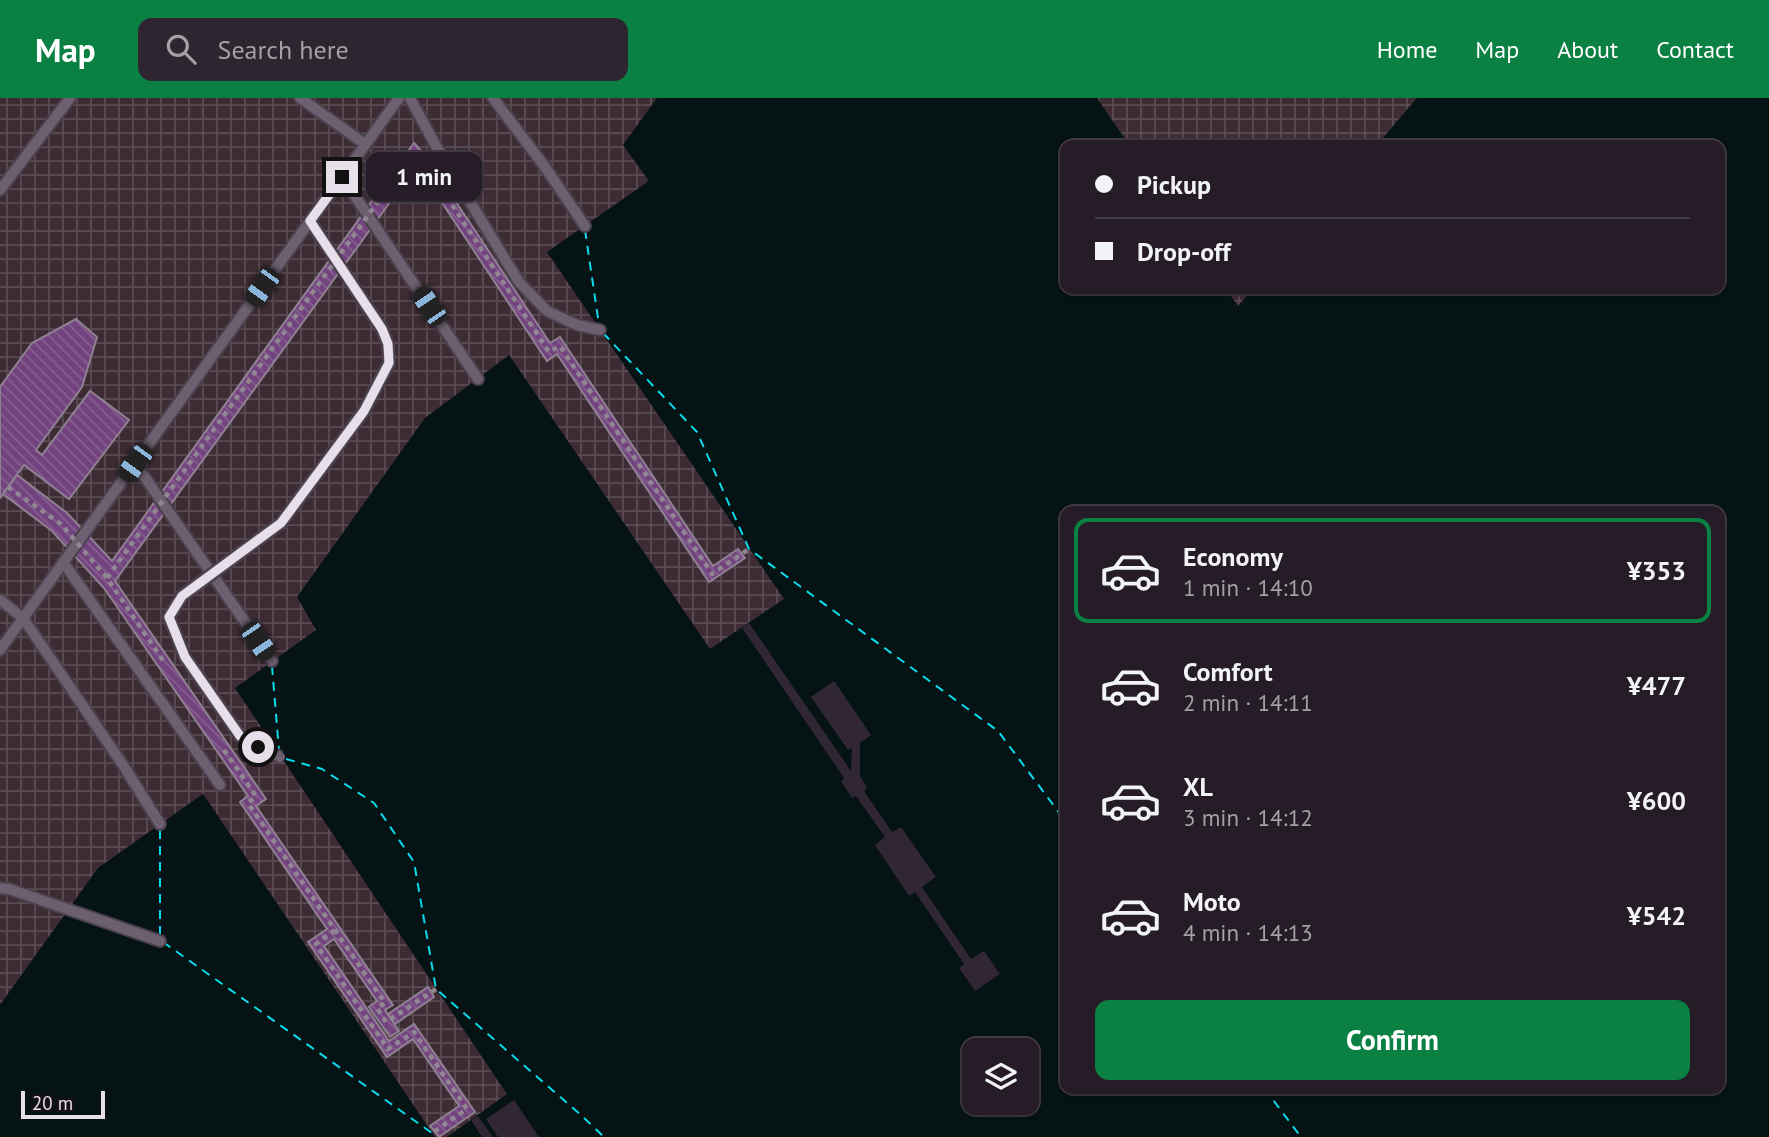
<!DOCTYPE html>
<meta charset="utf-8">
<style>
body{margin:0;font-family:"PT Sans",sans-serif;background:#2d252f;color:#f1f3f6;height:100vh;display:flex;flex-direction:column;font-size:26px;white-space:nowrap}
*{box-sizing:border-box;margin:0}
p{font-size:23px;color:#a3a1a7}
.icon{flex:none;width:38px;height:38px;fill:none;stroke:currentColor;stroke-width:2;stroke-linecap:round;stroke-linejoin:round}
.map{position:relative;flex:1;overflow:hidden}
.panel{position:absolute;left:1060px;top:408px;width:665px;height:588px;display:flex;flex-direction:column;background:#251c27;border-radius:14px;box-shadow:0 2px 5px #0004,0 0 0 2px #423a44}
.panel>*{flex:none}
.hud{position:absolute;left:1060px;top:42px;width:665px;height:154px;border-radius:14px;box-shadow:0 2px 5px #0004,0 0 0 2px #423a44;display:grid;align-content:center;height:154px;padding:0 35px;background:#251c27}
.fabs{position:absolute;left:962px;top:940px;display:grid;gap:14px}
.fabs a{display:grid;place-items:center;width:77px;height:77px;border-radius:14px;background:#251c27;box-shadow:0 2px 5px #0004,0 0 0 2px #423a44;font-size:35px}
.scale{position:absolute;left:21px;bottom:18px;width:84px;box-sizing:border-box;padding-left:7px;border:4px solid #e7dfe9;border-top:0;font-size:19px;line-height:24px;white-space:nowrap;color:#e7dfe9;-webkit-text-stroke:5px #161118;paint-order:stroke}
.end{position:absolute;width:32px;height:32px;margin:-16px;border:9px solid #e7dfe9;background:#111;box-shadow:0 0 0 4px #111}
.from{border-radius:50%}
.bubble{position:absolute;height:49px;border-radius:14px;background:#251c27;box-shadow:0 2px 5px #0004,0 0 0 2px #423a44;font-size:23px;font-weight:700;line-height:49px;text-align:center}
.car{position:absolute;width:21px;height:42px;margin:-21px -10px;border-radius:9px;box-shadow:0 0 5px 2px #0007;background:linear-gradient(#222 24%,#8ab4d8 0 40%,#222 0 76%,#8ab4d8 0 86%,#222 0)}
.hud b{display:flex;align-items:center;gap:24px;height:66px;font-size:26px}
.hud b+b{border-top:2px solid #423a44}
.hud i{width:18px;height:18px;background:#f1f3f6}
ul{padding:12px 0 0;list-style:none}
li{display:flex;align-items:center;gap:21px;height:105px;margin:0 14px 10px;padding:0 21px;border:4px solid transparent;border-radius:14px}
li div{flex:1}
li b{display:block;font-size:26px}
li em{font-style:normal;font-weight:700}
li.selected{border-color:#0b8043}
li>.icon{width:63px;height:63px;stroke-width:1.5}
.action{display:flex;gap:14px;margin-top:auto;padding:14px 35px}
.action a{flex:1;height:80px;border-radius:14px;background:#0b8043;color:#fff;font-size:28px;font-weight:700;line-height:80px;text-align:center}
header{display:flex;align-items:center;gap:42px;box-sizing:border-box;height:98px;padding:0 35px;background:#0b8043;color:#fff}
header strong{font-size:33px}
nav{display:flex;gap:38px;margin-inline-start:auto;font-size:24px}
.search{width:490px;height:63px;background:#2d252f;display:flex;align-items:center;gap:18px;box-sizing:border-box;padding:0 24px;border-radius:14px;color:#a3a1a7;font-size:26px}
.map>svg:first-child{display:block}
</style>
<header>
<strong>Map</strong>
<div class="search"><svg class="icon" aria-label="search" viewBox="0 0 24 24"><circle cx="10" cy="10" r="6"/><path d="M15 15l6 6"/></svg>Search here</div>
<nav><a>Home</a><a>Map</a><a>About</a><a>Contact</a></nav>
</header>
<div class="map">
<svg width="1769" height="1039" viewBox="0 0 1769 1039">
<defs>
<pattern id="industrial-grid" width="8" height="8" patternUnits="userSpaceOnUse" patternTransform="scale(1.75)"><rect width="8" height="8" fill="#3e2c35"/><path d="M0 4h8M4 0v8" fill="none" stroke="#5a4a52"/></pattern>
<pattern id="building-back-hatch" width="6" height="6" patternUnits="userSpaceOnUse" patternTransform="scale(1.75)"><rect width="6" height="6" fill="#72437e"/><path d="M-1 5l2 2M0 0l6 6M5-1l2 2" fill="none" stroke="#865e90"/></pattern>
</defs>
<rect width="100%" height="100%" fill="#312634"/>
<g fill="url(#industrial-grid)">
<polygon points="0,0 657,0 623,47 649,83 547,154 784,501 710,551 509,257 316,532 235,590 507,997 447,1039 435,1039 203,696 98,770 0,907"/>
<polygon points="1097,0 1417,0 1377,47 1129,47"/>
<polygon points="1226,191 1253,191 1238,208"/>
</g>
<g fill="#051315" fill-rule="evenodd">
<path d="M657,0H1097L1129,47H1066V191H1226L1238,208L1253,191H1720V47H1377L1417,0H1769V1039H447L507,996L235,590L316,532L297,499L425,320L509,257L710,551L784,501L547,154L649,83L623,47ZM1066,413H1720V990H1066ZM975,952H1027V1004H975Z"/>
<polygon points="203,696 435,1039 0,1039 0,907 98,770"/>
</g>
<g fill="#312634">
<polygon points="749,525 851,673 852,650 848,652 811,599 834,583 871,637 860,645 860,678 867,690 864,693 892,734 901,729 936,779 922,789 971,861 984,853 1000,876 975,893 959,870 964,866 915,794 909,798 875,747 885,739 856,698 852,700 841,683 844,680 742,530"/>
<polygon points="514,1002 539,1039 498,1039 486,1021"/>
<polygon points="478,1018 493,1039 482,1039 471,1022"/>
</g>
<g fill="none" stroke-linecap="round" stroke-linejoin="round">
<g stroke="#0cd9e9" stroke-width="2" stroke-dasharray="9 7" stroke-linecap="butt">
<polyline points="585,132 599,227"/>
<polyline points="603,235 697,334 749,451 998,633 1066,724"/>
<polyline points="272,568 279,653"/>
<polyline points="286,661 322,671 374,705 414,764 436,891 581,1017 604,1039"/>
<polyline points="160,837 160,730"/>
<polyline points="163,844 432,1035 432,1039"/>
<polyline points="1264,990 1301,1039"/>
</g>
</g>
<g fill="url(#building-back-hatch)" stroke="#8f8192" stroke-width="2">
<polygon points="414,45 424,56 550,245 560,239 713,468 738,451 745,460 709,484 557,256 547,263 417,67 115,483 266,701 256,708 393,907 385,912 399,933 390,939 369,909 377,903 334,841 324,848 389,943 414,926 475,1014 439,1039 430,1028 459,1008 413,941 387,959 308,844 327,831 240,704 248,698 104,490 52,433 3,396 17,377 67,415 112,463"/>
<polygon points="76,221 97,239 82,289 36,352 42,357 90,293 129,322 69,401 24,367 0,400 0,289 32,245"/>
<polygon points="428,889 434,899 395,926 388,916"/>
</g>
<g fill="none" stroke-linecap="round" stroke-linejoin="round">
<g stroke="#4a414d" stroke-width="14">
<g id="service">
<polyline points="300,0 365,46"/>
<polyline points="410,0 436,48 519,184 547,213 577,227 600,232"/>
<polyline points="493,0 545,69 585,128"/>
<polyline points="342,79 478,281"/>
<polyline points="0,92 70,0"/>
<polyline points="310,123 382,231 388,246 389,265 364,313"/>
<polyline points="135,365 272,563"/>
<polyline points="63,464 220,687"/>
<polyline points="0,502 23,520 123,667 160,726"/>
<polyline points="0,552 399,0"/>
<polyline points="0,790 9,791 160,843"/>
</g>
</g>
<polyline stroke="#918793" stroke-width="4.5" stroke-dasharray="5 5" stroke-linecap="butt" points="335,832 316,846 388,951 414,934 467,1011 432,1035"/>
<use href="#service" stroke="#6c5f6f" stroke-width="10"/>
<g stroke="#4a414d" stroke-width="14" stroke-linecap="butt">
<polyline id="service-bridge" points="280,659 240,638 185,559 169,519 182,498 281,425 364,313"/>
</g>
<g stroke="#918793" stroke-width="4.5" stroke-dasharray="5 5" stroke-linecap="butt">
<polyline points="8,389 61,426 107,480 164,564"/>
<polyline points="107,480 413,55 420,58 549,254 560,248 712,476 749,451"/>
<polyline points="224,652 256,698 248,705 385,905 377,910 386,924 436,891"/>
</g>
<use href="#service-bridge" stroke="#6c5f6f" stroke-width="10"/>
</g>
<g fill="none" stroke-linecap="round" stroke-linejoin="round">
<polyline stroke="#e7dfe9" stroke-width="9" points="258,649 240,638 185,559 169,519 182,498 281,425 364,313 389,265 388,246 382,231 310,123 342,79"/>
</g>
</svg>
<div class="fabs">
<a><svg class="icon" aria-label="layers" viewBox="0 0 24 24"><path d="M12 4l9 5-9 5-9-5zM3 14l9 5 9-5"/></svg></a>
</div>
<div class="scale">20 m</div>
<i class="end from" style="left:258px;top:649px"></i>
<i class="end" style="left:342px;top:79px"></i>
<div class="bubble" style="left:366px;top:54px;width:116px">1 min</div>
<i class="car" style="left:262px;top:189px;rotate:216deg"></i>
<i class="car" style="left:429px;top:208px;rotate:326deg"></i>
<i class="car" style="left:135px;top:365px;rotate:216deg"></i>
<i class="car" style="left:258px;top:543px;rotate:146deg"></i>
<div class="hud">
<b><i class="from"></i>Pickup</b>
<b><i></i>Drop-off</b>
</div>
<section class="panel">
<ul>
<li class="selected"><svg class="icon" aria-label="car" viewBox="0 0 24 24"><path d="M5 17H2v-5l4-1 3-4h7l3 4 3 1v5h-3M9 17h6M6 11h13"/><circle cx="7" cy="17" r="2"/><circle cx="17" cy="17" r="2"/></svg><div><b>Economy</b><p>1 min · 14:10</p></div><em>¥353</em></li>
<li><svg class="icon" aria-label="car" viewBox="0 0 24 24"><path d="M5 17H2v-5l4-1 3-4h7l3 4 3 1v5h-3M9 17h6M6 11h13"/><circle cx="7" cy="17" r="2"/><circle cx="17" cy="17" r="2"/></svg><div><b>Comfort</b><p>2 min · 14:11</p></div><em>¥477</em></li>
<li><svg class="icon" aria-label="car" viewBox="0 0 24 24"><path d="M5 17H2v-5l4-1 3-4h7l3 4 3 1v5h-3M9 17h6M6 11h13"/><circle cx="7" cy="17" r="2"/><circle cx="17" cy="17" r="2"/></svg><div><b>XL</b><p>3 min · 14:12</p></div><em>¥600</em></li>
<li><svg class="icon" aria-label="car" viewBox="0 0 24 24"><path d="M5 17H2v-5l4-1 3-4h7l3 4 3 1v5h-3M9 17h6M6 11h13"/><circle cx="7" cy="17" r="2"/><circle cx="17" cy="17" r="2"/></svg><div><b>Moto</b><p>4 min · 14:13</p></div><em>¥542</em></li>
</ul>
<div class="action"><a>Confirm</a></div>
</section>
</div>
